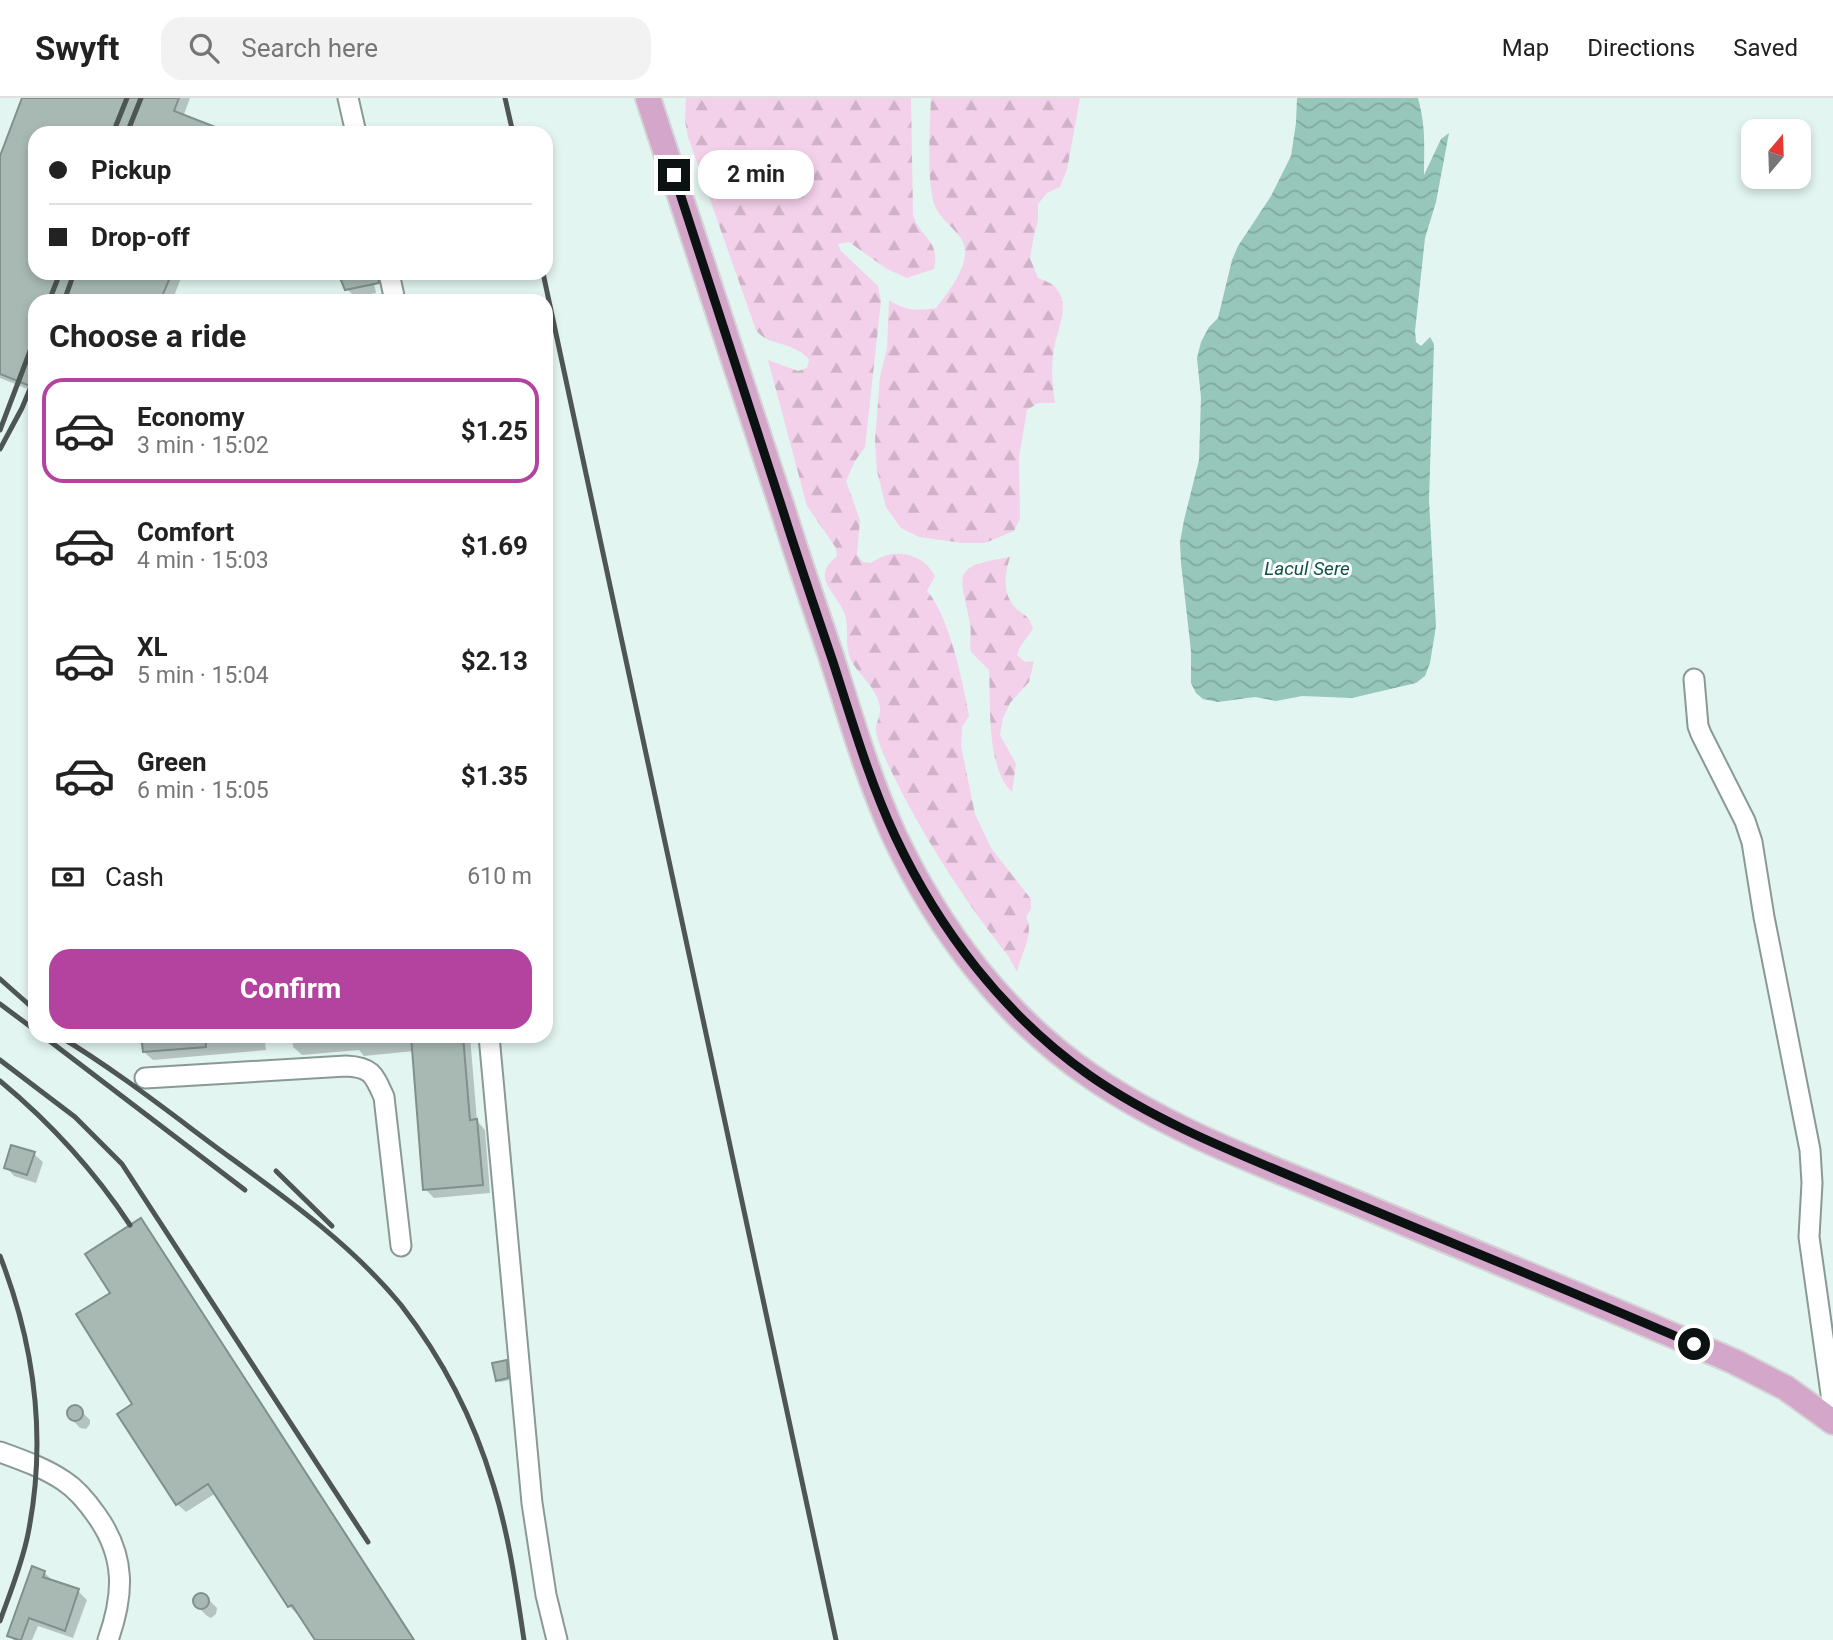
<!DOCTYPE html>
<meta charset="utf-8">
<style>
body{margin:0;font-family:Roboto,sans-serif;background:#f2f2f2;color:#222;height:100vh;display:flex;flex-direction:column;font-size:26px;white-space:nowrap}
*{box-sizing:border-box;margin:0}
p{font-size:23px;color:#767676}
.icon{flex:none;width:38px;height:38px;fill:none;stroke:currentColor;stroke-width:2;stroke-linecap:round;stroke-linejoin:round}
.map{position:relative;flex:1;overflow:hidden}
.details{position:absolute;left:28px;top:196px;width:525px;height:749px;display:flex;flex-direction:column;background:#fff;border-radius:21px;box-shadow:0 4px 10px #0003}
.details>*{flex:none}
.hud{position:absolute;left:28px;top:28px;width:525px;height:154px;border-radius:21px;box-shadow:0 4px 10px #0003;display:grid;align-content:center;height:154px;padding:0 21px;background:#fff}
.needle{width:46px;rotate:19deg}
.controls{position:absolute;left:1741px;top:21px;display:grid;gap:14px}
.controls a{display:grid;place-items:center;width:70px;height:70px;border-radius:14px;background:#fff;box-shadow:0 4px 10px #0003;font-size:35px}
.end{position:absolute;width:32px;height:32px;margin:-16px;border:9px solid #0c1211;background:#fff;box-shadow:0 0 0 4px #fff}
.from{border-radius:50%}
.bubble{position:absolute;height:49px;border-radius:21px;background:#fff;box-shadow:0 4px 10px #0003;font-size:23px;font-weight:700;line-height:49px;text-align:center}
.hud b{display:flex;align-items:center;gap:24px;height:66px;font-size:26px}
.hud b+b{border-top:2px solid #e0e0e0}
.hud i{width:18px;height:18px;background:#222}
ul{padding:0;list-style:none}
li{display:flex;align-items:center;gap:21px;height:105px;margin:0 14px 10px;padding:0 7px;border:4px solid transparent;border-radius:21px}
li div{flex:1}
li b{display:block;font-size:26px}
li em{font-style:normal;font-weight:700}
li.selected{border-color:#b4439f}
li>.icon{width:63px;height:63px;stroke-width:1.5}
h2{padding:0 21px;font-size:32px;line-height:84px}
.pay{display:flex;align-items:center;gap:18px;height:77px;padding:0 21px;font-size:26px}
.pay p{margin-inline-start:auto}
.action{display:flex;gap:14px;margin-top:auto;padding:14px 21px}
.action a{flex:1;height:80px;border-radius:21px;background:#b4439f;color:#fff;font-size:28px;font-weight:700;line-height:80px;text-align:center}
header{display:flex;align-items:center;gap:42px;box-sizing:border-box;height:98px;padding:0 35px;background:#fff;border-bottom:2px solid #e0e0e0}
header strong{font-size:33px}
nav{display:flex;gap:38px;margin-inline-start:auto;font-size:24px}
.search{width:490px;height:63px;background:#f2f2f2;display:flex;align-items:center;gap:18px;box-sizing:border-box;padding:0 24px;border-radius:21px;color:#767676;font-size:26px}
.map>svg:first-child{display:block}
</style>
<header>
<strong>Swyft</strong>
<div class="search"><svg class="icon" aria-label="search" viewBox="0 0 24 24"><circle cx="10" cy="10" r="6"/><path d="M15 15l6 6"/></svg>Search here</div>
<nav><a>Map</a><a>Directions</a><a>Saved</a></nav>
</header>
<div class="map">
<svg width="1833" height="1542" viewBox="0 0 1833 1542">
<defs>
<pattern id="forest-firs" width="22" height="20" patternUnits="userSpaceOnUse" patternTransform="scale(1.75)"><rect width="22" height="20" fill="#f3d1ea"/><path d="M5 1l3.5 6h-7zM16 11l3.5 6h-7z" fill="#cfb2c8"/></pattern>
<pattern id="water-waves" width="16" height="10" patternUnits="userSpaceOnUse" patternTransform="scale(1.75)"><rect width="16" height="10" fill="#97c6bb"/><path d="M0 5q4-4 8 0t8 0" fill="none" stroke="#81a9a0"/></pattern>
</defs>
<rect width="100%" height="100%" fill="#e3f5f0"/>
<g fill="url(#forest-firs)">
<path d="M686,0H911L913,116C919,140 941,141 934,171L907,180L887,171L849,144L838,146L841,153L878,188L881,203L865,349L855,363L846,383L860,422L857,457L863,464L871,465C893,449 922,454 935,478L927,493C949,517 963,585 969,618L962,629L961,648L975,716L991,750L1031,801V811L1026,819C1035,835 1021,856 1017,874L1009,859C961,798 918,731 885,660C882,652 875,637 876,629C877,623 881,616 880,609C877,590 860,578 852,564C843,548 850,530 845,517C837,493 809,481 837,458L836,450L807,408L768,262L798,273L807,270L809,262C795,243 768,249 756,232L688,39L685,23Z"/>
<path d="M931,0H1080L1067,71L1060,89L1047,95L1038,106V123L1034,137L1030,160L1038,180C1048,184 1055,186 1060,196C1068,212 1057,234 1054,250C1051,268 1052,287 1055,305H1038L1027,312L1019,359L1020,420L1014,433L985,445H963L919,439L901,430L886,409L877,373L875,343L880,278L887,251L889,202C905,213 918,213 936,210C948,194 974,163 962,142C955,130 940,121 935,108C926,85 930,26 931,0Z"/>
<path d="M1010,459C1005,475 1002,492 1013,507C1023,519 1028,514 1033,531L1020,549L1017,557L1025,564L1034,563L1029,584L1010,605L1003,620L1000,637L1016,666L1012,694C986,669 991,607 989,572L971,554C969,545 972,535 970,526C961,476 948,469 1010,459Z"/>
</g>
<path fill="url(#water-waves)" d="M1297,0H1418C1426,30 1424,47 1424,77L1441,41L1449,35L1436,104L1425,140L1415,233L1416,244L1421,248L1430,239L1434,246L1429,402L1436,528L1430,565L1425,578L1416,585L1352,600L1302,598L1276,603L1255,599L1218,604L1203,601L1196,595L1191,585V553L1181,465L1180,444L1184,422L1199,362L1201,300L1197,260L1201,244L1209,229L1218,220L1232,162L1238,148L1271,98L1291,58L1296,25Z"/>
<g fill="#0003">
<polygon points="24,0 190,0 183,19 226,35 35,35 35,175 183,175 172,203 35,203 35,294 0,280 0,63"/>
<polygon points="340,175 372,175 376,195 355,199 347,191"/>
<polygon points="143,938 264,938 266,952 153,962 144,954"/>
<polygon points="292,938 470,938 477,1023 485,1032 490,1095 434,1100 425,1091 414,953 364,958 359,952 302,957 293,949"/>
<polygon points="34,1056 43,1064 36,1085 14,1078 6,1069"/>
<polygon points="141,1122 149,1131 415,1542 317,1542 299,1515 297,1516 289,1508 216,1395 186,1414 177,1406 135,1307 113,1196"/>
<polygon points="506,1264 510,1282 500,1284 498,1282"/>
<polygon points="73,1309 81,1313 90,1322 90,1326 86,1331 80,1330 68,1317 68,1313"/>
<polygon points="44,1474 53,1483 78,1493 87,1502 73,1540 38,1528 32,1542 14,1542 9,1538"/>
<polygon points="200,1497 208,1501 217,1510 216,1516 211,1520 207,1518 198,1509 195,1501"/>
</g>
<g fill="#a8b9b4" stroke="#80908c" stroke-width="2">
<polygon points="22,0 179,0 174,13 228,34 35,35 35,175 172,175 160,203 35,203 35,290 0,276 0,58"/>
<polygon points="338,175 377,175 379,185 345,192"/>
<polygon points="141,938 205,938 206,949 143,954"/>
<polygon points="411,938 463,938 470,1022 477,1021 483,1087 423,1092"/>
<polygon points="11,1047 35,1054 27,1077 4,1070"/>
<polygon points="141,1120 414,1542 315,1542 292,1507 288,1509 208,1386 176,1407 117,1316 132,1306 76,1216 110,1195 85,1156"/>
<polygon points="507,1262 508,1280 496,1283 492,1265"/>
<circle cx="75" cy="1315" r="8"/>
<polygon points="32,1468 45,1473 43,1479 79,1491 65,1533 29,1520 21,1542 19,1542 7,1538"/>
<circle cx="201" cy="1503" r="8"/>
</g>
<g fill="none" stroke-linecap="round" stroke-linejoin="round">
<g stroke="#899995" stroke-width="23">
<g id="minor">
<polyline points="348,0 356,35"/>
<polyline points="389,175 395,203"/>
<polyline points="1694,581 1698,628 1701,636 1745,723 1752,744 1764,819 1810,1052 1812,1085 1809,1139 1833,1310"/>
<polyline points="489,938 532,1405 546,1497 557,1542"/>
<path d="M145,980L346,968C372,969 374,977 384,999L401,1148"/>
<path d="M0,1354C22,1362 45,1370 64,1383C78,1392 88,1405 97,1418C126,1459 124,1497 108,1542"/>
</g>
</g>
<g stroke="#d3d4d4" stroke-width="28">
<path id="major" d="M648,0C693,137 739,274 783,412C799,464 817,515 834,567C852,624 869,682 894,737C938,831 1005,920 1092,979C1171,1033 1264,1067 1352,1103C1480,1157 1608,1209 1735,1264L1786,1290L1833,1324"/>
</g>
<use href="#minor" stroke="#fff" stroke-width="19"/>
<use href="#major" stroke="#d4a6ca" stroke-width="24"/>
<g stroke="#4d5654" stroke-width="5">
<polyline points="505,0 513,35"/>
<polyline points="113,35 127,0"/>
<polyline points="127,35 141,0"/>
<polyline points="543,175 836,1542"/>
<polyline points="49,203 60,175"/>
<polyline points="64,203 74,175"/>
<polyline points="0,332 35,240"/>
<polyline points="0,351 22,310 35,279"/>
<polyline points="0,881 35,912"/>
<polyline points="0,906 35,932"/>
<polyline points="43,938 245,1092"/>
<path d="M59,938C117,973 170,1015 224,1055C286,1100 352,1147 401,1207C442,1260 474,1322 493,1386C509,1437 516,1489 524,1542"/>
<polyline points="0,962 75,1019 122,1066 368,1444"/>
<path d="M0,983C52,1026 93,1071 130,1127"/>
<polyline points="276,1073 332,1128"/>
<path d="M0,1158C35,1248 47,1341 28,1436C22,1466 10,1495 0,1523"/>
</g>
</g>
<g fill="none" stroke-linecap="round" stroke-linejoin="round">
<path stroke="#0c1211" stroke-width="9" d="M674,77C710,189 747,301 783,413C799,464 816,514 833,564C852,623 869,682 895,738C939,832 1004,917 1089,977C1159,1026 1244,1058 1322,1091C1446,1143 1571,1193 1694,1246"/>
</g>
<g text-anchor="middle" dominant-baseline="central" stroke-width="6" stroke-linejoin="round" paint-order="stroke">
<g font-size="19" font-style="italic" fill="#115246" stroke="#fbfffe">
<text x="1307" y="470">Lacul Sere</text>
</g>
</g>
</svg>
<div class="controls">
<a><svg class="needle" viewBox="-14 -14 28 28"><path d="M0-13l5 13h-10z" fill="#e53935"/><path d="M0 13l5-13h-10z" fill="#767676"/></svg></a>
</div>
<i class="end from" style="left:1694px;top:1246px"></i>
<i class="end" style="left:674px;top:77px"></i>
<div class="bubble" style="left:698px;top:52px;width:116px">2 min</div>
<div class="hud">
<b><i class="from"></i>Pickup</b>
<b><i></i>Drop-off</b>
</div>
<section class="details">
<h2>Choose a ride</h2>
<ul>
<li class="selected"><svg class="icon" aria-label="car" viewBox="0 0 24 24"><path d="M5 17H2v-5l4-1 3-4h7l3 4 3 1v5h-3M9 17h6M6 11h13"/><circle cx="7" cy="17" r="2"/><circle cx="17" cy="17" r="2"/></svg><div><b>Economy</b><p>3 min · 15:02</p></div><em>$1.25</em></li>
<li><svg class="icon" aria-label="car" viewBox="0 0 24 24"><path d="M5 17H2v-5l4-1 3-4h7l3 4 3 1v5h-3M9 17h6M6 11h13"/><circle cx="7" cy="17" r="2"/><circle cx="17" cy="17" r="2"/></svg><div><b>Comfort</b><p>4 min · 15:03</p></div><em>$1.69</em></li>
<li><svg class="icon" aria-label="car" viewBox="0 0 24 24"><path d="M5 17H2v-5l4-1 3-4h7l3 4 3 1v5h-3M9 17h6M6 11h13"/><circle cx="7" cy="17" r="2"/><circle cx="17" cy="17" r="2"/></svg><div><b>XL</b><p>5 min · 15:04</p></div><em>$2.13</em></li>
<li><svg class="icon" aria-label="car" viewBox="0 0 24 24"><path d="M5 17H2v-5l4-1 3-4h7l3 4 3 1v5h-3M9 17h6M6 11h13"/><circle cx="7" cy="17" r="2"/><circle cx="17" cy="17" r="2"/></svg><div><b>Green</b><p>6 min · 15:05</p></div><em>$1.35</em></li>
</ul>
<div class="pay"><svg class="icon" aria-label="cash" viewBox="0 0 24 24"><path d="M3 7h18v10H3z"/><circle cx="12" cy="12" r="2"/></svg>Cash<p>610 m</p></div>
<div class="action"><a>Confirm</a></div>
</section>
</div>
